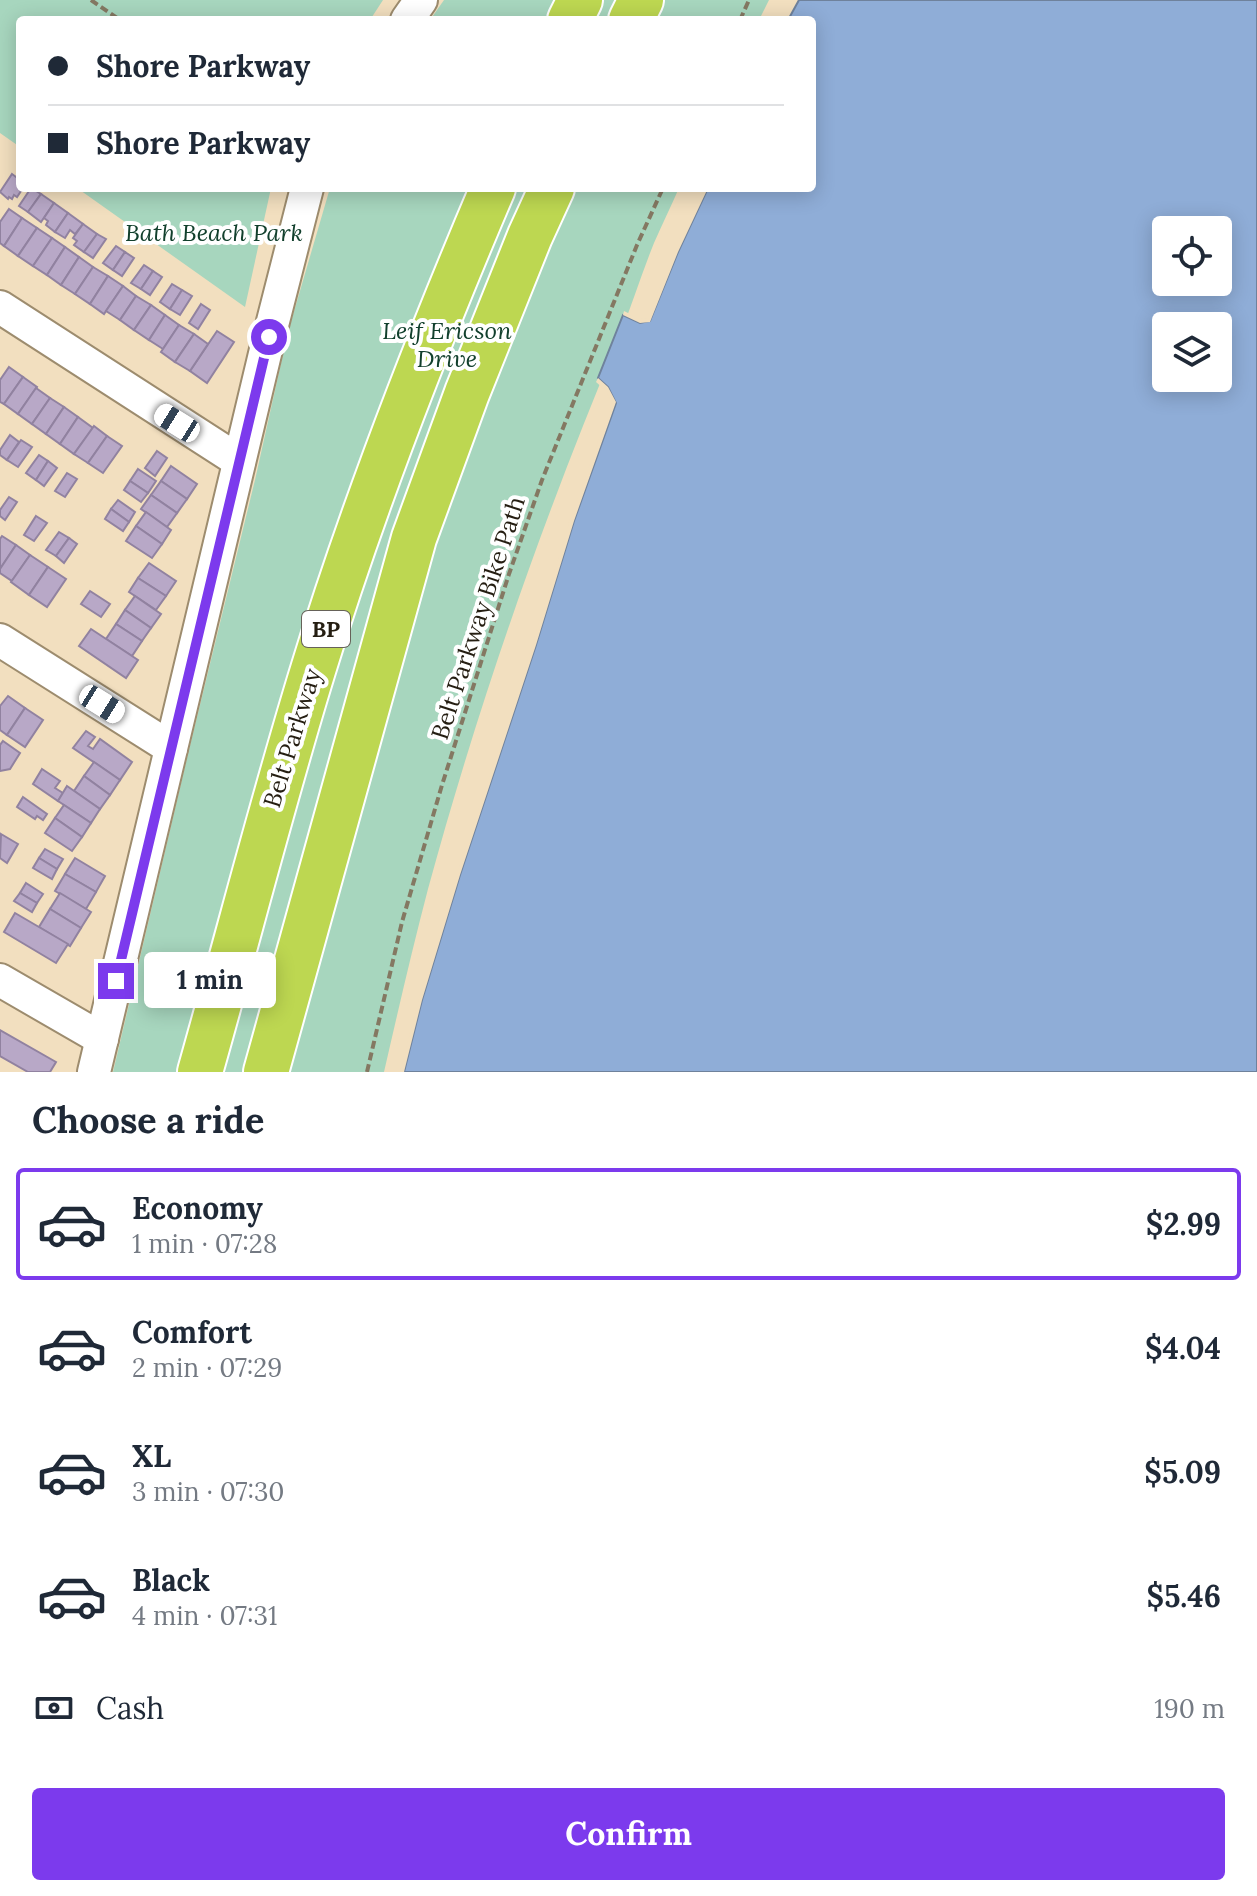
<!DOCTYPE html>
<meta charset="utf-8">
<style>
body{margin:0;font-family:Lora,serif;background:#f6f6f7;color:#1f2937;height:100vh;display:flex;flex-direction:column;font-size:30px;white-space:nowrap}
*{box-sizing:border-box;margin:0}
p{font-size:26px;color:#747a83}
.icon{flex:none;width:44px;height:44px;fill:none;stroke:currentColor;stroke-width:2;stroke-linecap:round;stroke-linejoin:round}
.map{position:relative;height:1072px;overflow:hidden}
.details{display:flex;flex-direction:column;background:#fff;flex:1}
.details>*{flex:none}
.top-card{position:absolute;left:16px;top:16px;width:800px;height:176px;border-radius:8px;box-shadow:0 4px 20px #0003;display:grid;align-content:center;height:176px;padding:0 32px;background:#fff}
.tools{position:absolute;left:1152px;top:216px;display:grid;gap:16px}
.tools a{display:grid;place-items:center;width:80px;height:80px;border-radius:8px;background:#fff;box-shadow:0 4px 20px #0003;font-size:40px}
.end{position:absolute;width:36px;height:36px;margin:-18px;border:10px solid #7c3aed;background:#fff;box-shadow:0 0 0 4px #fff}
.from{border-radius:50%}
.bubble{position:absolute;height:56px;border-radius:8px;background:#fff;box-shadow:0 4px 20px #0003;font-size:26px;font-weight:800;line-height:56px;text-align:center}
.car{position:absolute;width:24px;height:48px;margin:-24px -12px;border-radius:10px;box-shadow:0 0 6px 2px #0007;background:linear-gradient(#fff 24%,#345 0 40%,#fff 0 76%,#345 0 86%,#fff 0)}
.top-card b{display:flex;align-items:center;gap:28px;height:76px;font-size:30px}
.top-card b+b{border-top:2px solid #e0e1e3}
.top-card i{width:20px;height:20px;background:#1f2937}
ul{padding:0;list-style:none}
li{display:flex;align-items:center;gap:24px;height:112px;margin:0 16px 12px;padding:0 16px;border:4px solid transparent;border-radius:8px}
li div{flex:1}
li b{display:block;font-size:30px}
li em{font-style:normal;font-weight:800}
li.on{border-color:#7c3aed}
li>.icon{width:72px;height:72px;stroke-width:1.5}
h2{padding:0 32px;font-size:36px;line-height:96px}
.pay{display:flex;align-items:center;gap:20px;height:88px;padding:0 32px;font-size:30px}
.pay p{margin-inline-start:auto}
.button{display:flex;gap:16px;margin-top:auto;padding:16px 32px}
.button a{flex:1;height:92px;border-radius:8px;background:#7c3aed;color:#fff;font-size:32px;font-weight:800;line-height:92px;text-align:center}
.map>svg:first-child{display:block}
</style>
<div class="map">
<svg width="1257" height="1072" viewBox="0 0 1257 1072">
<rect width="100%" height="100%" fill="#f2dfbf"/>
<g fill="#a7d6be">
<polygon points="0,0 383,0 370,20 20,20 20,147 0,133"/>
<polygon points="444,0 769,0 759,20 430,20"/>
<polygon points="77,188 271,188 245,307"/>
<path d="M330,188H679C671,206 662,225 654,243C641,275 631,308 618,340C543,519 479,702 428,889C412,950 398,1011 384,1072H113L187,758L255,480L288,332Z"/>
</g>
<path fill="#8fadd7" stroke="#6f829c" stroke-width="2" fill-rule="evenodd" d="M799,0H1257V1072H404L422,1000L460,875L536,645L574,521L616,403L608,387L598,378L623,315L640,323L650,321L678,252L708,188H812V20H788ZM1166,230H1218V282H1166ZM1166,326H1218V378H1166Z"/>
<g fill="#f2dfbf">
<polygon points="703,188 708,188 678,252 650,322 640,323 623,315 624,311 640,319 647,318 674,251"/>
<polygon points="598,378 608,387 616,402 574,521 536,645 460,875 422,1000 404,1072 400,1072 419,998 457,874 533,643 570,519 612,403 605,390 596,382"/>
</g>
<g fill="#b8a8c7" stroke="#9182a0" stroke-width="2">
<polygon points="12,174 20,180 20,188 23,188 17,197 14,195 12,199 9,197 8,199 0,192"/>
<polygon points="31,188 41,194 28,212 19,206"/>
<polygon points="41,194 54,203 41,222 28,212"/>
<polygon points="54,203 68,213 55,232 46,225 48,221 44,218"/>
<polygon points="9,209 22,218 4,246 0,243 0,222"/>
<polygon points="68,213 83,224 75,234 70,230 65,238 55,232"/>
<polygon points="22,218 37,228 18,256 4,246"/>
<polygon points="83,224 97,234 84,252 74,245 77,241 73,238"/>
<polygon points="37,228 52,238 33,266 18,256"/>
<polygon points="97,234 106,239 93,258 84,252"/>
<polygon points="52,238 65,247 47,275 33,266"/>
<polygon points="116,246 125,252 113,270 103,263"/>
<polygon points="65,247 79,257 61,285 47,275"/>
<polygon points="125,252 134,258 122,276 113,270"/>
<polygon points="79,257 93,267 75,294 61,285"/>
<polygon points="144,265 153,271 141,289 131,283"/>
<polygon points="93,267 108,276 90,304 75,294"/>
<polygon points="153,271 162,277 150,295 141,289"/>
<polygon points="108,276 123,286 104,314 90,304"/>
<polygon points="172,284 182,290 170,309 160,302"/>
<polygon points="123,286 136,296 120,320 106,311"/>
<polygon points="182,290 192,296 180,315 170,309"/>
<polygon points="136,296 151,305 134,330 120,320"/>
<polygon points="201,304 210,310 198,329 189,323"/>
<polygon points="151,305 165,315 149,340 134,330"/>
<polygon points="165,315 179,325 163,349 149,340"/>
<polygon points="179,325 194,334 175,362 161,352"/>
<polygon points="217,331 234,342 207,383 190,371"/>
<polygon points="194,334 208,344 190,371 175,362"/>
<polygon points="9,367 23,377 4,404 0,402 0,380"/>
<polygon points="23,377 37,387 18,414 4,404"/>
<polygon points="36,388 50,398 32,424 18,414"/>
<polygon points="50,398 64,407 46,434 32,424"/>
<polygon points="64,407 78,417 60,444 46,434"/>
<polygon points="78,417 93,428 74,454 60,444"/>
<polygon points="94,426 107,436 88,463 74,454"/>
<polygon points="10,435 19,442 7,460 0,455 0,450"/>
<polygon points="107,436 122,446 103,473 88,463"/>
<polygon points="21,440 32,447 18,467 7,460"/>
<polygon points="157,451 167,458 155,476 145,468"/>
<polygon points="39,455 48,461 36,480 26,473"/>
<polygon points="48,461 57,468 44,486 36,480"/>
<polygon points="171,466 197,484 187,499 161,481"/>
<polygon points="138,469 156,481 148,493 130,481"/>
<polygon points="67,473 77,479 65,497 55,491"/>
<polygon points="130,481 148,493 141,502 124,490"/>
<polygon points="161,481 187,499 177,513 151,495"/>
<polygon points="151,495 177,513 167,527 141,509"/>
<polygon points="9,497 17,502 5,520 0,516 0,510"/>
<polygon points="118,500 135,512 129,522 111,509"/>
<polygon points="111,509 129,522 123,531 105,519"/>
<polygon points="146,512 171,530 162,544 136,526"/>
<polygon points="36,516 47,523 34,541 24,535"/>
<polygon points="136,526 162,544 152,558 126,541"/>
<polygon points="59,532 69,538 56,556 46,550"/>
<polygon points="2,536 16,545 0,569 0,539"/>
<polygon points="69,538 77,544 64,563 56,556"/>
<polygon points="16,545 30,555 12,581 0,573 0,569"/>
<polygon points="30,555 48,567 29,595 11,582"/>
<polygon points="149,563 176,581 166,596 138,578"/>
<polygon points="48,567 66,579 47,607 29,595"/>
<polygon points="138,578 166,596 156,610 129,592"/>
<polygon points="90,591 110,604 101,617 81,604"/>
<polygon points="135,596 161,614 151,628 125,610"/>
<polygon points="125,610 151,628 142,641 116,624"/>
<polygon points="116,624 142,641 132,656 106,639"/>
<polygon points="91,629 138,660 126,678 79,646"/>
<polygon points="8,696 25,708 7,735 0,730 0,706"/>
<polygon points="25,708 43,720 25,747 7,735"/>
<polygon points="86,731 95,737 88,746 93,749 100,739 132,762 120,780 73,748"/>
<polygon points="3,741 20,753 10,769 0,771 0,745"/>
<polygon points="94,762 120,780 110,795 84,776"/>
<polygon points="42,769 60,781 55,788 63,793 58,801 33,784"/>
<polygon points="84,776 110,795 100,809 74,791"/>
<polygon points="67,786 100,809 91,823 58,801"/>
<polygon points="23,797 47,814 43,820 37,816 35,819 17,807"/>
<polygon points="64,805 91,823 82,837 55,818"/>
<polygon points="55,818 82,837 72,851 45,833"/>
<polygon points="1,834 18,844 7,863 0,858"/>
<polygon points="45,849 63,859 57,869 39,858"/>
<polygon points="39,858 57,869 52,879 33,868"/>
<polygon points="75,858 105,876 96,892 65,874"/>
<polygon points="65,874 96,892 86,909 55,891"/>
<polygon points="26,883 43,894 37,903 20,893"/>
<polygon points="20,893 37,903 32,912 14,901"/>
<polygon points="60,893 91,912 81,928 50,909"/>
<polygon points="50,909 81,928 70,946 39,927"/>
<polygon points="15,913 68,944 56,963 4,932"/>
<polygon points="0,1030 56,1062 50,1072 28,1072 0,1056"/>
</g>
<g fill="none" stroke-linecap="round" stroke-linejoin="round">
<g stroke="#9d8c6e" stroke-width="36">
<g id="minor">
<polyline points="407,20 421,0"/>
<polyline points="0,307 239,461"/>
<polyline points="0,640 171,748"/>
<polyline points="0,980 102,1039"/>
<polyline points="94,1072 269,337 307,188"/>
</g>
</g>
<g stroke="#fff" stroke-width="48">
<g id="highway">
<polyline points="570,20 580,0"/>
<polyline points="631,20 641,0"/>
<path d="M200,1072C238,938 272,803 313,670C363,506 426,345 493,188"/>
<polyline points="266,1072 414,538 467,393 530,236 552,188"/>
</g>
</g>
<g stroke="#847862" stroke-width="4" stroke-dasharray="8 4" stroke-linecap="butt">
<polyline points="91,0 120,20"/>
<polyline points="740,20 749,0"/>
<polyline points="367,1072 402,922 442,785 509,574 542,480 637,245 663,188"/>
</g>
<use href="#minor" stroke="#fff" stroke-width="32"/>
<use href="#highway" stroke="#bdd751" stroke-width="44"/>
</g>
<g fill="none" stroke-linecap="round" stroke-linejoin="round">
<polyline stroke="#7c3aed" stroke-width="10" points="116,981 269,337"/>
</g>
<g text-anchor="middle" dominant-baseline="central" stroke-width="8" stroke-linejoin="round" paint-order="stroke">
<rect fill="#fff" stroke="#666259" stroke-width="2" x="302" y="611" width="48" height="36" rx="6"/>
<g font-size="22" font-weight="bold" fill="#251e12">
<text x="326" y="629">BP</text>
</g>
<g font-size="24" font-style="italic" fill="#12402d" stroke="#fff">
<text x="214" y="232">Bath Beach Park</text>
<text x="447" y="330">Leif Ericson<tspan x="447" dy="28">Drive</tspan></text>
</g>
<g font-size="24" fill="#251e12" stroke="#fff">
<text transform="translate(478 618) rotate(-72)">Belt Parkway Bike Path</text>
<text transform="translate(292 738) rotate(-73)">Belt Parkway</text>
</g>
</g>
</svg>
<div class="tools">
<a><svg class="icon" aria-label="locate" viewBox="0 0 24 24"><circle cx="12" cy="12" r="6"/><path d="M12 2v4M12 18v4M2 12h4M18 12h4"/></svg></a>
<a><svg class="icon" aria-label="layers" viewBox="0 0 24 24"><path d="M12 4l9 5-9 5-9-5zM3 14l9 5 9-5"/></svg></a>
</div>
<i class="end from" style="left:269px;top:337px"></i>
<i class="end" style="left:116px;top:981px"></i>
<div class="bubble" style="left:144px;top:952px;width:132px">1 min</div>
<i class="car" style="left:177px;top:423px;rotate:302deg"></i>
<i class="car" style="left:102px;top:704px;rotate:122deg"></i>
<div class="top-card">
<b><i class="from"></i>Shore Parkway</b>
<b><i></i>Shore Parkway</b>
</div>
</div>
<section class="details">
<h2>Choose a ride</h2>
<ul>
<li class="on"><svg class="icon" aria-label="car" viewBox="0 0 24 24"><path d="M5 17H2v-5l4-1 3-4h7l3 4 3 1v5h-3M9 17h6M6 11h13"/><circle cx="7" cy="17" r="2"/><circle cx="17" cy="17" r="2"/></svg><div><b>Economy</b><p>1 min · 07:28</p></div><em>$2.99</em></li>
<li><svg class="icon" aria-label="car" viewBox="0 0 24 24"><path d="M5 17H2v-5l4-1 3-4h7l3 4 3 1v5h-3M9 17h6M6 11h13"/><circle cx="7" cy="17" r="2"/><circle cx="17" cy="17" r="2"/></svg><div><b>Comfort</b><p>2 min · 07:29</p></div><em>$4.04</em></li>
<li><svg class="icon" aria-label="car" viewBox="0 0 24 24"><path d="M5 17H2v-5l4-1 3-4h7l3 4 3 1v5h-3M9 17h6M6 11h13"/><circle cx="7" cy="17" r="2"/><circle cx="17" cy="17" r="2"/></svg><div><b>XL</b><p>3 min · 07:30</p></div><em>$5.09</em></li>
<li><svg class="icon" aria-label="car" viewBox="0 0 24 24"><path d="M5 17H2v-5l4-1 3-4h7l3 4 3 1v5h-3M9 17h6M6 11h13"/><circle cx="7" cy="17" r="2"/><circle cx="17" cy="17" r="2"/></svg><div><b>Black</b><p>4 min · 07:31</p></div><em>$5.46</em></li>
</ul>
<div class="pay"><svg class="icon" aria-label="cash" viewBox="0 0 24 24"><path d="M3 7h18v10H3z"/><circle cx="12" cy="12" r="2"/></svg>Cash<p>190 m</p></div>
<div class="button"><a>Confirm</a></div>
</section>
